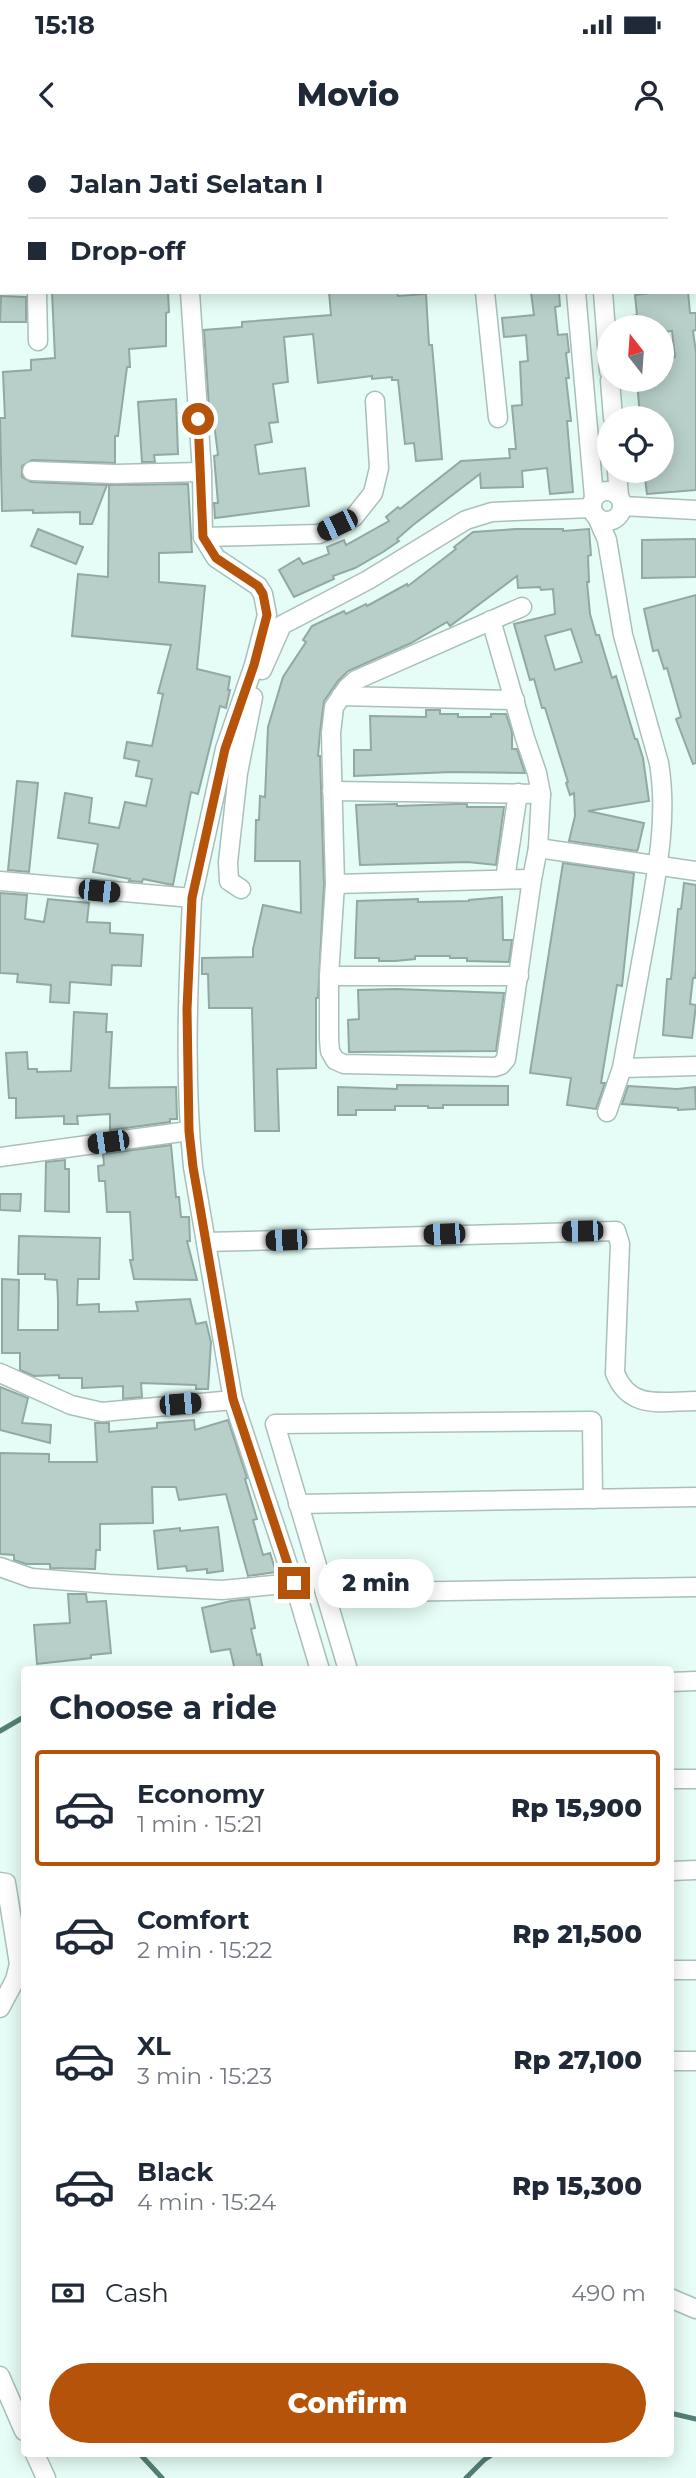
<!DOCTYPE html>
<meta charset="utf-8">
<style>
body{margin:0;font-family:Montserrat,sans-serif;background:#f6f6f7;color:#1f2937;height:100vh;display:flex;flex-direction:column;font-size:26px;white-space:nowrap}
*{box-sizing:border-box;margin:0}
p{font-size:23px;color:#747a83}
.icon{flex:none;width:38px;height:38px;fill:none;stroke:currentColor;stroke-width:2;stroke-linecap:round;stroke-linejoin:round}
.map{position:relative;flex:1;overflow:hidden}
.drawer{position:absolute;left:21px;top:1526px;width:653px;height:791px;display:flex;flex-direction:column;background:#fff;border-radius:7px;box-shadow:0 4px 18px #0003}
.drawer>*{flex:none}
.hud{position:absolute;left:0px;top:0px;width:696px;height:154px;box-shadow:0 4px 18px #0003;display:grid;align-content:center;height:154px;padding:0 28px;background:#fff}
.needle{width:46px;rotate:343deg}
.fabs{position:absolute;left:597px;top:175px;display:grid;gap:14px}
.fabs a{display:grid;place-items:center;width:77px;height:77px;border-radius:50%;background:#fff;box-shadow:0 4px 18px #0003;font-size:35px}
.end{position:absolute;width:32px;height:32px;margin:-16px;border:9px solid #b45309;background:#fff;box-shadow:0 0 0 4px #fff}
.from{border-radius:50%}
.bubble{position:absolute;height:49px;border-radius:24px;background:#fff;box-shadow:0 4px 18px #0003;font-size:23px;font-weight:800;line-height:49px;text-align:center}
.car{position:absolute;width:21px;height:42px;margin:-21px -10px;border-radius:9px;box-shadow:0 0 5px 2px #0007;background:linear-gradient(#222 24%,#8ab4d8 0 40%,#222 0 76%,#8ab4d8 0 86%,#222 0)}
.hud b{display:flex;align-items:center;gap:24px;height:66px;font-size:26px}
.hud b+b{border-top:2px solid #e0e1e3}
.hud i{width:18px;height:18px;background:#1f2937}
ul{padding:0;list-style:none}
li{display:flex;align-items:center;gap:21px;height:116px;margin:0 14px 10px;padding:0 14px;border:4px solid transparent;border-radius:7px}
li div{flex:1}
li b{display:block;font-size:26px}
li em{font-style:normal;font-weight:800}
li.current{border-color:#b45309}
li>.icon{width:63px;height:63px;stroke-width:1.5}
h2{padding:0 28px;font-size:32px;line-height:84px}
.pay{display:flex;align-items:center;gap:18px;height:77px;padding:0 28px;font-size:26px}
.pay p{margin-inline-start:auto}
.button{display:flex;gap:14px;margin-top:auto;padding:14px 28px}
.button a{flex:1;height:80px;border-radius:42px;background:#b45309;color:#fff;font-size:28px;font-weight:800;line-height:80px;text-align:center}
.status{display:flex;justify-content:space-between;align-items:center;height:49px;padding:0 35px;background:#fff;direction:ltr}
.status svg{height:19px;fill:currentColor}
header{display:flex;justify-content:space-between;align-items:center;height:91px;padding:0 28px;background:#fff;font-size:32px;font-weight:800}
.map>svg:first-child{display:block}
</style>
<div class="status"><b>15:18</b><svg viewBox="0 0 49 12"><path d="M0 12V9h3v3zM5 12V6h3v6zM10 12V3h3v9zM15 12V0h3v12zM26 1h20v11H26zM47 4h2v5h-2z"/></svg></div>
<header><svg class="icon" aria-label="back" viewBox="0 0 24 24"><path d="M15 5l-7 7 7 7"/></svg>Movio<svg class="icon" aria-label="person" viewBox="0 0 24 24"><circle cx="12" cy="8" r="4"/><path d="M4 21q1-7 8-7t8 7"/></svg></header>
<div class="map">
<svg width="696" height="2338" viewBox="0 0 696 2338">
<rect width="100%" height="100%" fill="#e5fdf6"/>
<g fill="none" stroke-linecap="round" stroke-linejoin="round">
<g stroke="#518176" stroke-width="5">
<polyline points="0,1591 24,1577"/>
<polyline points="670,2273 696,2279"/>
<polyline points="140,2314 162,2338"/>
<polyline points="466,2338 484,2320 493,2314"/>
</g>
</g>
<g fill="#b8cfc9" stroke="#92a8a2" stroke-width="2" fill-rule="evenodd">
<polygon points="52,152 168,152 169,172 166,173 166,206 129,209 130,227 127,227 118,296 115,296 115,323 32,320 22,326 22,337 31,342 107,345 92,384 80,384 80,372 33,373 33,370 2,371 0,278 5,278 3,232 31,230 31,220 55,218"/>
<polygon points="329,152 397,152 398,156 426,154 429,205 432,205 442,319 416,321 414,303 405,304 398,240 392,240 392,237 372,239 372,236 318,243 313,194 284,197 288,242 273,244 278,282 269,283 272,302 255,305 259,334 305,328 309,366 215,378 214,363 218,363 214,316 218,315 214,283 210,283 204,190 242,187 242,182 331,175"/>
<polygon points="531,152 559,152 560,166 555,167 558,195 567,194 569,212 566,213 569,238 566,238 571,281 567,281 573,352 550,354 547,328 522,331 523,347 481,348 480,334 413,385 397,399 399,401 383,412 355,428 333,436 334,439 294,457 279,430 299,418 303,424 329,414 327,407 344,400 346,405 389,381 386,377 398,367 400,369 461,321 510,318 509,309 516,309 512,266 522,265 520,222 528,221 526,195 504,197 502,178 534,175"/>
<polygon points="657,152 688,152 690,173 696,173 696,190 693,191 696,213 696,350 647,354 644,331 662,331 662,278 640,278 637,240 662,240 662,218 675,217 672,191 662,192 662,187 635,187 633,176 637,175 635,155"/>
<polygon points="1,156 26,157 26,182 0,182"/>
<polygon points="176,259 178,314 154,315 155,322 142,322 138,262"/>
<polygon points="188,344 192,412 159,413 159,442 205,446 197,529 230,537 228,550 230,550 226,568 220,566 198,654 191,652 173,745 143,739 142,742 129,741 130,739 93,732 98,704 58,698 65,653 92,658 89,683 119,688 125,662 146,666 152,639 136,636 139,621 124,618 127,602 152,606 163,554 158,553 171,505 72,496 78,434 108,437 109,345"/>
<polygon points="38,389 83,407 76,424 31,406"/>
<path d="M516,389H563V391L589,389L591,415L588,416L589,442H587L590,474L596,495H599L612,538L616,536L635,599H637L643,618L649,661L588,671L644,683L638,709L637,711L569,701L575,676L574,653L570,655L566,643L568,642L545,568H542L534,539L530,540L514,484L555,474L553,449L541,450L540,447L518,448L517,436L450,486L447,482L411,503L348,531L338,541L324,561L320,592L318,616H320L324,744L318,858H316V928L277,929L279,991H255L252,868H209L208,834H202V818L253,817V809L263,765L301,773L300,721H255L256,680H259L260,656L265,657L268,587L283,537L306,502L303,500L312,486L344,471L346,474L366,464L367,466L407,444L408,446L456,409L454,407L473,392ZM571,489L582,522L555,530L545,496Z"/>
<polygon points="696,399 696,437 642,438 642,400"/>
<polygon points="696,455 696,623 693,624 676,579 681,577 667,528 664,529 658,510 653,511 644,469"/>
<polygon points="426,570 440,570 440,574 458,574 458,577 491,577 491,574 506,574 512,592 512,609 517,609 525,633 452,632 354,636 354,610 371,610 370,576 426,577"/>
<polygon points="17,641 38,643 29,732 8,730"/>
<polygon points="397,664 397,666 457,664 467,664 467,667 504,667 496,725 468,722 360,725 356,665"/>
<polygon points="563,723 634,733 622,846 617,845 601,943 605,943 596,969 567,965 571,938 530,933"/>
<polygon points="684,743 696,745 696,830 695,838 693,838 690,864 696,865 692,898 663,895 667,839 671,839 678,769 681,769"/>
<polygon points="0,753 27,755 25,779 44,782 48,759 89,763 87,782 110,783 110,793 143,795 141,826 112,825 111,845 70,842 69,863 50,862 51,845 17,842 18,834 0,833"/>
<polygon points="502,757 503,800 512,800 509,822 467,821 467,818 450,818 450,816 415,816 415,819 395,821 379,821 379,818 355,818 357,761 418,759 418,762 469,761 469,760"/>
<polygon points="396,849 504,853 496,911 349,912 348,880 359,879 358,850"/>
<polygon points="74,872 107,874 106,892 112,892 109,948 176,947 177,979 170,979 170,982 110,990 110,974 77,976 78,984 64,984 64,976 16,978 16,958 9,958 6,913 27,912 28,929 37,929 37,932 71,931"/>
<polygon points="397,945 508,946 508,965 443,965 443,968 428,968 428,966 395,966 395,970 356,970 356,975 338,975 338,947 397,949"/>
<polygon points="628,946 677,949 695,947 696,969 678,970 678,968 622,964"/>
<polygon points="171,1005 176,1057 179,1057 181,1077 189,1077 190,1101 187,1101 197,1140 134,1139 130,1120 133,1120 130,1072 107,1072 105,1041 99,1041 98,1026 104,1025 103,1014"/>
<polygon points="65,1020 65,1029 69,1029 69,1072 45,1071 46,1022"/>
<polygon points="0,1054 21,1054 20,1071 0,1070"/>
<polygon points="19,1096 100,1098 99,1139 78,1139 77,1165 99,1164 99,1172 138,1171 136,1162 190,1159 196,1184 206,1182 211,1202 208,1249 196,1249 196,1245 141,1243 142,1257 123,1259 123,1246 82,1248 82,1238 59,1238 59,1235 34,1236 20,1230 20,1213 2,1213 2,1139 19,1140 18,1190 58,1190 58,1160 57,1140 45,1139 45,1134 18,1134"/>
<polygon points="0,1247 28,1258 22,1283 51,1285 50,1303 0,1290"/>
<polygon points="194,1280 195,1290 228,1280 247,1338 245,1339 257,1379 253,1380 263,1415 270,1413 276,1432 248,1436 226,1354 179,1360 176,1347 152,1347 153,1383 100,1384 100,1410 96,1410 95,1429 50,1428 50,1424 26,1424 14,1420 14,1415 0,1414 0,1313 49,1314 49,1322 97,1322 95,1283 109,1283 109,1292 157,1288 157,1283"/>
<polygon points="218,1387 223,1431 207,1433 207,1429 187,1431 186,1426 158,1429 154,1391 180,1388 180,1391"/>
<polygon points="68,1454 86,1454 87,1462 106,1461 111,1513 91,1515 91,1518 37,1524 34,1485 70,1483"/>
<polygon points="249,1459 255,1488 251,1489 257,1515 260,1514 263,1530 235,1530 230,1509 211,1512 202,1468 231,1461"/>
</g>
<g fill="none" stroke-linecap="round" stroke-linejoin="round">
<g stroke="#a9c0ba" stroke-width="21">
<g id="minor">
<polyline points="176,0 176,2"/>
<polyline points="370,0 370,2"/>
<polyline points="409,0 409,2"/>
<polyline points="569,0 569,2"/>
<polyline points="593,0 593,2"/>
<polyline points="481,2 481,0"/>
<polyline points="695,25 696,25"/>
<polyline points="0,81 2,81"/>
<polyline points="37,152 38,201"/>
<polyline points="485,152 498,278"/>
<polyline points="576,152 594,357"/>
<polyline points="603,152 609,231"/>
<polyline points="610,240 613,278"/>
<polyline points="32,331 115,334 202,332"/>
<polyline points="617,331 619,356"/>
<circle cx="607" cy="366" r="15"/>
<polyline points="622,366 696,370"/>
<path d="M597,377L607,400L623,495L659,623C668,677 657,731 648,784C639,832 631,880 622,928L696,926"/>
<polyline points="203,397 319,394 354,377 373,353 379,328 375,261"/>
<polyline points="491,480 525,598 537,633 541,654 538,708 532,739 506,919 501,925 495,927 344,924 335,920 330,911 329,899 329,836 335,744 331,593 334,567 347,548 356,540 522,467"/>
<polyline points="262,530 282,485 368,440 466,380 492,372 592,368"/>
<polyline points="341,556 515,560"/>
<polyline points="332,651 541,654"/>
<polyline points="538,708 696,731"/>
<polyline points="505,739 518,653"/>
<polyline points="0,741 192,758 225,609 254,525 267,475 263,454 258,446 216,418 203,397 202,332 190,152"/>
<polyline points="335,744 532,739"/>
<polyline points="241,749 229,741 228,722 238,633 253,557"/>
<polyline points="329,836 519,836"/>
<polyline points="607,972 622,928"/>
<polyline points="0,1017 189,991"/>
<path d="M206,1102L616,1091L620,1104L615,1233C630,1271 662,1261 696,1261"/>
<path d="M0,1233L71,1265L102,1272L233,1260L193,1027C184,938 188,848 192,758"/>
<polyline points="233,1260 294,1443 320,1530"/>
<polyline points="298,1364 696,1357"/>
<polyline points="0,1427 31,1438 109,1444 222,1450 294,1443"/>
<polyline points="325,1453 696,1447"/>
<polyline points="348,1530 275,1284 592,1281 593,1359"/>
<polyline points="670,1542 696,1541"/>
<polyline points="670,1639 696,1639"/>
<polyline points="670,1731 696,1730"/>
<polyline points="0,1742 6,1743 19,1824 15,1840 0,1868"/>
<polyline points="670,1830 696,1830"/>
<polyline points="670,1921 696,1921"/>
<polyline points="670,2158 696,2169"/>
<polyline points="0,2236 24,2291"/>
<polyline points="35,2314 46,2338"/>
</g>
</g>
<use href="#minor" stroke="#fff" stroke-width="18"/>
</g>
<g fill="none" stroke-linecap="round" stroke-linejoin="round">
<polyline stroke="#b45309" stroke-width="9" points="198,279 203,397 216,418 258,446 263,454 267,475 254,525 225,609 192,758 187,869 189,991 193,1027 233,1259 294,1443"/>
</g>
</svg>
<div class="fabs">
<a><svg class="needle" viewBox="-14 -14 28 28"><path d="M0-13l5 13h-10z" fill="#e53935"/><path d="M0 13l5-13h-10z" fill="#747a83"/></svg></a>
<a><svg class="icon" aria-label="locate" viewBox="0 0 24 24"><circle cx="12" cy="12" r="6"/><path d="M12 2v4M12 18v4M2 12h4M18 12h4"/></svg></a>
</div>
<i class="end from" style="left:198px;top:279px"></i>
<i class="end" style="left:294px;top:1443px"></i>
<div class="bubble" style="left:318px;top:1419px;width:116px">2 min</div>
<i class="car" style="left:337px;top:385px;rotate:244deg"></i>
<i class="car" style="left:99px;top:751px;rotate:96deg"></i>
<i class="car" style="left:108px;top:1002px;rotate:262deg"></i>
<i class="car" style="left:582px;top:1091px;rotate:269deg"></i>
<i class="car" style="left:444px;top:1094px;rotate:268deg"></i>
<i class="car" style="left:286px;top:1100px;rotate:268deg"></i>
<i class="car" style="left:180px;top:1264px;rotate:85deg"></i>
<div class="hud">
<b><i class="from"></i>Jalan Jati Selatan I</b>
<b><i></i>Drop-off</b>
</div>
<section class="drawer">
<h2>Choose a ride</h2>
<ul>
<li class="current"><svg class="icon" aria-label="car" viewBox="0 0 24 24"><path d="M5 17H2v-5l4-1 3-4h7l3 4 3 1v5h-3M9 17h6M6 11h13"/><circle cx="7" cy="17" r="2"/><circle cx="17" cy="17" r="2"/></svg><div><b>Economy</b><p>1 min · 15:21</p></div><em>Rp 15,900</em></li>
<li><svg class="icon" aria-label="car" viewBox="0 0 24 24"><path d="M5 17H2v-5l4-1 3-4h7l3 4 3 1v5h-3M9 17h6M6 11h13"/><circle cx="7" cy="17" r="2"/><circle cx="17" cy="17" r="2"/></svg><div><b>Comfort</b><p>2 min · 15:22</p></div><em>Rp 21,500</em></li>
<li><svg class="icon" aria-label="car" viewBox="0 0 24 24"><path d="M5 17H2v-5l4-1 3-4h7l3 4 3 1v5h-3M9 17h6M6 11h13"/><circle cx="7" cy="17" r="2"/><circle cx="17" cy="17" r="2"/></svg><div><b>XL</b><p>3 min · 15:23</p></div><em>Rp 27,100</em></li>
<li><svg class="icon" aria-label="car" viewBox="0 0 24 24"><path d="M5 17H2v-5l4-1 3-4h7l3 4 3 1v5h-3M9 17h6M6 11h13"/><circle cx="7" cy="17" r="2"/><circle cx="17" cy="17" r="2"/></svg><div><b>Black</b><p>4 min · 15:24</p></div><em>Rp 15,300</em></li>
</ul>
<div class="pay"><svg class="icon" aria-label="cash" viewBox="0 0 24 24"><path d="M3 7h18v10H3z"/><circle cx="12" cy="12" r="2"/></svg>Cash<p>490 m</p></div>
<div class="button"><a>Confirm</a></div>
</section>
</div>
